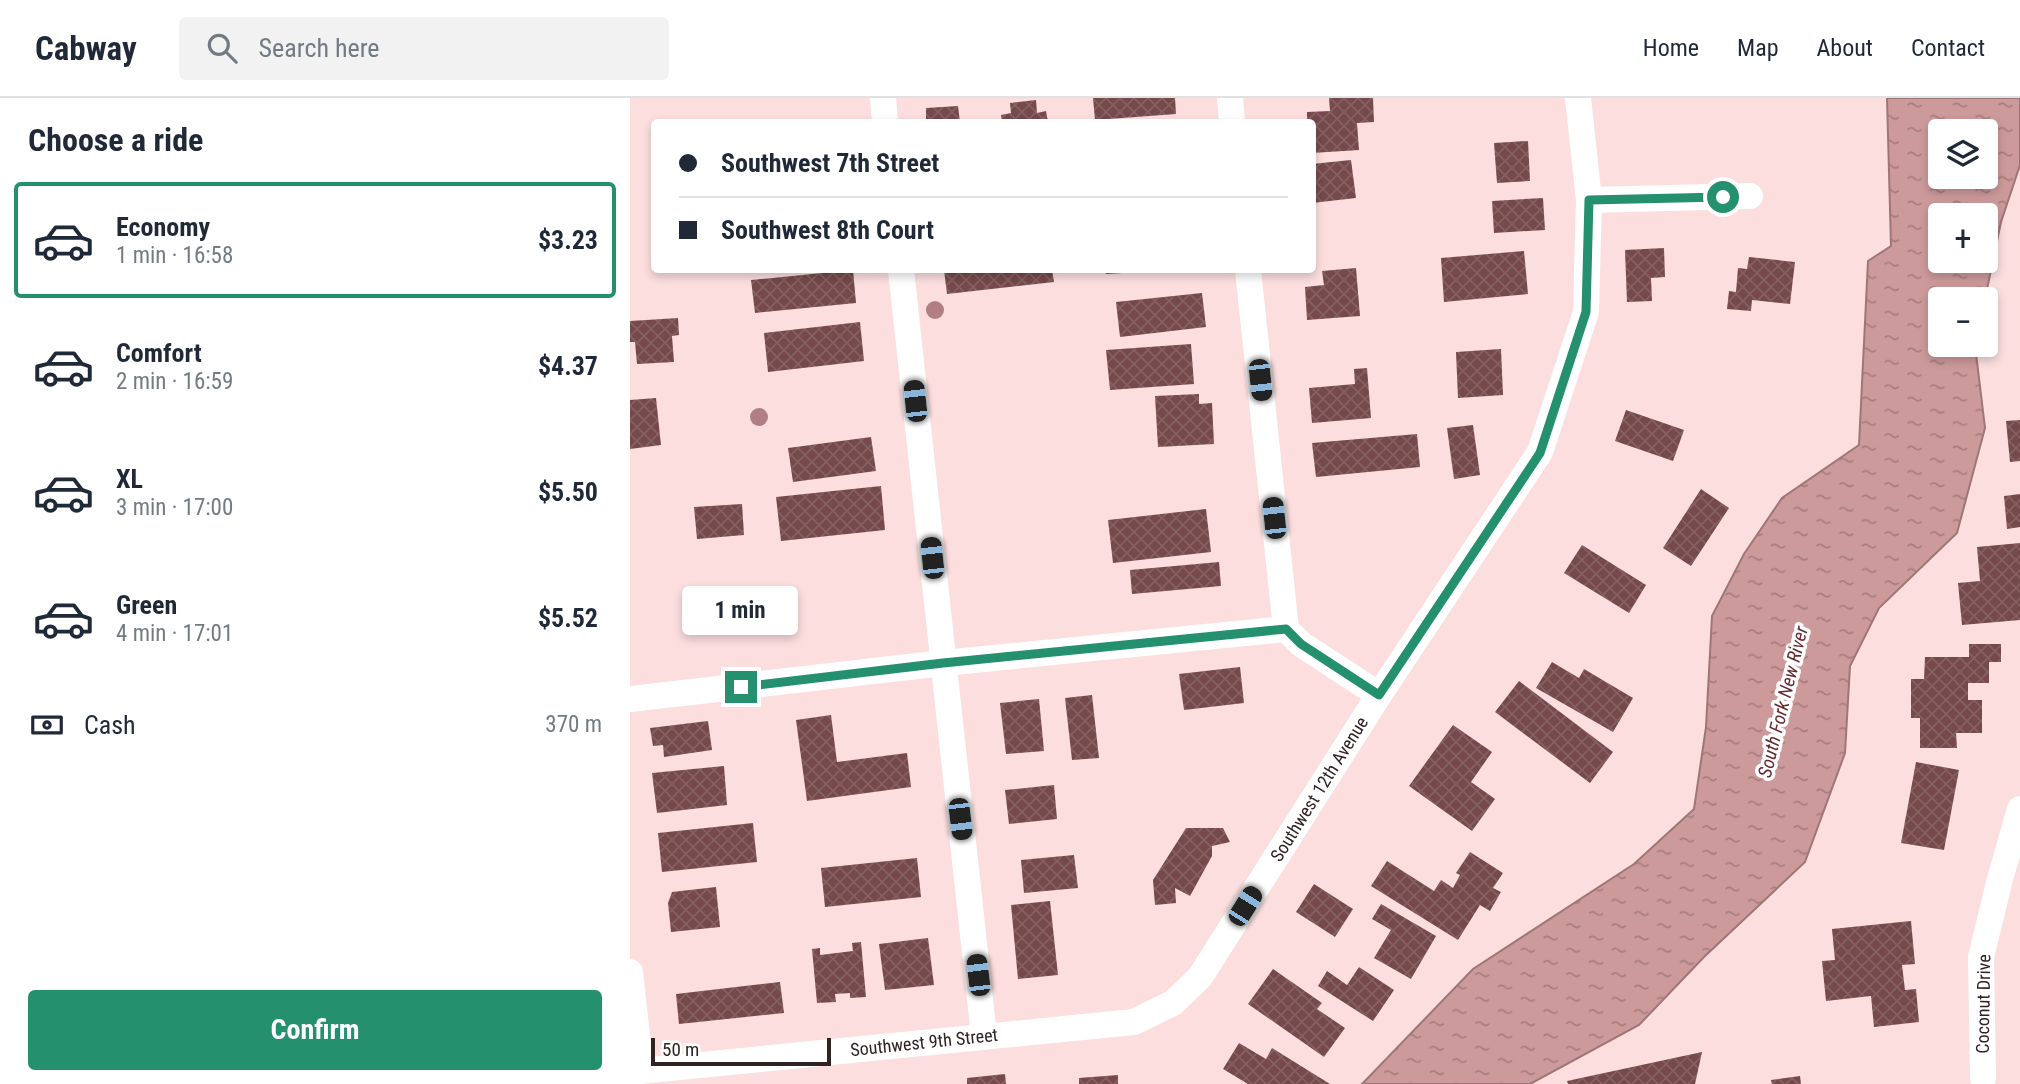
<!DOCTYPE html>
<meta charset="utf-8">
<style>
body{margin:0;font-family:"Roboto Condensed",sans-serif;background:#f2f2f3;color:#1f2937;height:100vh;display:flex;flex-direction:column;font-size:26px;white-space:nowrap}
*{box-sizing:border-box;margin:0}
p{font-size:23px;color:#747a83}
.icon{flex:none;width:38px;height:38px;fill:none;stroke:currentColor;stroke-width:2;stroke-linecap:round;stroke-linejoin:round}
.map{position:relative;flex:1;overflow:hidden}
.details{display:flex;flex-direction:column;background:#fff;width:630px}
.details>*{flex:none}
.hud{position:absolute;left:21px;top:21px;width:665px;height:154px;border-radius:7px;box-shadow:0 4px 10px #0003;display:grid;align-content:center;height:154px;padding:0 28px;background:#fff}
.tools{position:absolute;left:1298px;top:21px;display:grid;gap:14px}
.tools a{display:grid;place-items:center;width:70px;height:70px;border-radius:7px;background:#fff;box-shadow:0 4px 10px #0003;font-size:35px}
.scale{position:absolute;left:21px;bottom:18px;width:180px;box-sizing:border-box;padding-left:7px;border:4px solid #312324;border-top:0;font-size:19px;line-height:24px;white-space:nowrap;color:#312324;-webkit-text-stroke:5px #fff;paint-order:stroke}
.end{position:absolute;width:32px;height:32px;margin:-16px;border:9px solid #25906e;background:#fff;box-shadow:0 0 0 4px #fff}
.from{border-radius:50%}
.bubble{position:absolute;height:49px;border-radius:7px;background:#fff;box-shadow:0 4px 10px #0003;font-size:23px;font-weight:700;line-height:49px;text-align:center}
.car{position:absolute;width:21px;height:42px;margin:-21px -10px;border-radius:9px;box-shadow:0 0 5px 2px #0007;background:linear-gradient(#222 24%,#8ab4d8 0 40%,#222 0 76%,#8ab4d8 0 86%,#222 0)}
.hud b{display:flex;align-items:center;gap:24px;height:66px;font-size:26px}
.hud b+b{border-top:2px solid #e0e1e3}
.hud i{width:18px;height:18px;background:#1f2937}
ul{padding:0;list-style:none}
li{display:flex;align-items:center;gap:21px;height:116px;margin:0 14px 10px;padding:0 14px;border:4px solid transparent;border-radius:7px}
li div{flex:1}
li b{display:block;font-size:26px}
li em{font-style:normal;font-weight:700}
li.selected{border-color:#25906e}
li>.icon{width:63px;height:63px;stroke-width:1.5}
h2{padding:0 28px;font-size:32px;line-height:84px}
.pay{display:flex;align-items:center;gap:18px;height:77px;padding:0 28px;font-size:26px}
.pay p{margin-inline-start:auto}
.primary-button{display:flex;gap:14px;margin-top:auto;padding:14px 28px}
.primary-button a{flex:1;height:80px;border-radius:7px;background:#25906e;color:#fff;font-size:28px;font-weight:700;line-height:80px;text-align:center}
header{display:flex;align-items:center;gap:42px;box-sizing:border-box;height:98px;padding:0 35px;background:#fff;border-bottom:2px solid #e0e1e3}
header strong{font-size:33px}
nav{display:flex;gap:38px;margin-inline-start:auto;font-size:24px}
.search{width:490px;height:63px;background:#f2f2f3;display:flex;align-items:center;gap:18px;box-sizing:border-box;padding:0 24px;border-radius:7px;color:#747a83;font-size:26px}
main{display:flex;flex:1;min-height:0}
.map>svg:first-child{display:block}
</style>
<header>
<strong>Cabway</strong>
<div class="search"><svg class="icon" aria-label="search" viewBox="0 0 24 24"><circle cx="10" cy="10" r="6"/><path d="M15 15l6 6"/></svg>Search here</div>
<nav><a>Home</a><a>Map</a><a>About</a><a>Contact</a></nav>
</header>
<main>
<section class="details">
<h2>Choose a ride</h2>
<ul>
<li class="selected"><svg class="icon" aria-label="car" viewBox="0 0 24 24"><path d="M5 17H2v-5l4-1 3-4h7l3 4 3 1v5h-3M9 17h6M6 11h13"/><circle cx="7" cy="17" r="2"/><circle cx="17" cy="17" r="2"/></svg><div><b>Economy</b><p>1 min · 16:58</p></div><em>$3.23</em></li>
<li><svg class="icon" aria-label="car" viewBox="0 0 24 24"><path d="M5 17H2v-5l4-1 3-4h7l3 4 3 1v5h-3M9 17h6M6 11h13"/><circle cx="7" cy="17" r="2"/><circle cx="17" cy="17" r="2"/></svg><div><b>Comfort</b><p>2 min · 16:59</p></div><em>$4.37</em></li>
<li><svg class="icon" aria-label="car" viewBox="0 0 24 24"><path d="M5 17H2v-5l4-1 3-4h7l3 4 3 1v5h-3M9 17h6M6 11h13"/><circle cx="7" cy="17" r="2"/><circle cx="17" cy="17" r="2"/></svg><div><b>XL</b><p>3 min · 17:00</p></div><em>$5.50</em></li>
<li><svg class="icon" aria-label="car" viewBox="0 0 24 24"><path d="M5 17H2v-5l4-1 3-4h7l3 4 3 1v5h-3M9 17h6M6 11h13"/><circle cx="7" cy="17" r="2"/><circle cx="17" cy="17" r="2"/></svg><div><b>Green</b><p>4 min · 17:01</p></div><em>$5.52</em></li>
</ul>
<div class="pay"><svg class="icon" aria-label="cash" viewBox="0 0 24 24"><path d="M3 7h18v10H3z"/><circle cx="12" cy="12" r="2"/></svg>Cash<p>370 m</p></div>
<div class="primary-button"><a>Confirm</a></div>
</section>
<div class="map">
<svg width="1390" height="986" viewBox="0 0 1390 986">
<defs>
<pattern id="water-ripples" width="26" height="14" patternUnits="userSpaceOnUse" patternTransform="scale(1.75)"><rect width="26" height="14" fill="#cd9a9b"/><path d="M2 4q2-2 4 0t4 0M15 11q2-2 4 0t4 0" fill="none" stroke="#a77d7e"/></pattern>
<pattern id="building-cross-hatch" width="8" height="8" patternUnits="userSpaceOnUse" patternTransform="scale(1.75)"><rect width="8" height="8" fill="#76494b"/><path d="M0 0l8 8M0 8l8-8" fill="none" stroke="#856062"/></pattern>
</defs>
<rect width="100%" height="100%" fill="#fcdedf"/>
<path fill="url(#water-ripples)" stroke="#9e7677" stroke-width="2" fill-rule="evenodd" d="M1257,0H1390V67L1371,124L1355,201H1311V247H1345L1355,330L1327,435L1249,510L1220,568L1215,655L1175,764L1074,859L1009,927L900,986H732L843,871L1004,766L1064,711L1076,629L1082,518L1114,456L1152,400L1229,347L1238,163L1261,148ZM1311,33H1356V79H1311ZM1311,117H1356V163H1311Z"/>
<g fill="url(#building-cross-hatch)">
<polygon points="463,0 545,0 546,16 465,22"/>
<polygon points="699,0 743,0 744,24 727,25 729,52 682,55 682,24 677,24 677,14 700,13"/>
<polygon points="406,2 407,15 416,13 418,24 372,24 371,17 381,15 380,5"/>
<polygon points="328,8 330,24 296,24 296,10"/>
<polygon points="898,43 900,83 867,85 864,45"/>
<polygon points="721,62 726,100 682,105 682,66"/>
<polygon points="913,100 915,132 864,135 862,103"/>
<polygon points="1034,150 1035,179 1021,180 1022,203 997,204 995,152"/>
<polygon points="894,153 898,196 814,204 811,160"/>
<polygon points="1119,159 1165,164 1160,206 1122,202 1121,213 1097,211 1099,193 1106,194 1108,170 1117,171"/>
<polygon points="726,170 730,218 677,222 675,189 694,187 692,173"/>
<polygon points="223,172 226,205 125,215 121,182"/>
<polygon points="314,172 422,172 424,184 317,196"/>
<polygon points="475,172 509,172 509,174 476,176"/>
<polygon points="572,195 576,229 490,239 486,204"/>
<polygon points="48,220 49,237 42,238 44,264 7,266 5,244 0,244 0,223"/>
<polygon points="230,224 234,263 138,274 134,235"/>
<polygon points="561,246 564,286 480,292 476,252"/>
<polygon points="871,251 873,297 828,300 826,254"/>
<polygon points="737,270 741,320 682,325 679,290 725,286 724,271"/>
<polygon points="569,296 569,306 582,305 584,346 528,349 525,298"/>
<polygon points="26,300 31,347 0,351 0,302"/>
<polygon points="996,312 1054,332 1043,363 985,343"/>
<polygon points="1390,322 1390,363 1380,364 1376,323"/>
<polygon points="843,327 850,377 824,381 817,330"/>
<polygon points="787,336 790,369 686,379 682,345"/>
<polygon points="241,339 246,373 163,384 158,350"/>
<polygon points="251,388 255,432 151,443 146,399"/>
<polygon points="1071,391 1099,410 1061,468 1033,450"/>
<polygon points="1390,396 1390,429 1377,431 1374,398"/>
<polygon points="112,406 114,437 67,441 64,409"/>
<polygon points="576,411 581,454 483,465 478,422"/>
<polygon points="1390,445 1390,522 1332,527 1328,485 1350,483 1347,449"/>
<polygon points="952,447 1016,487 999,515 934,475"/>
<polygon points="589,464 591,488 502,496 500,472"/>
<polygon points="1339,546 1371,546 1371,564 1359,564 1359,585 1338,585 1338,602 1352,602 1352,635 1326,635 1327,650 1290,650 1290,620 1281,620 1281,581 1294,581 1295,559 1339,559"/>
<polygon points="922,564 949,580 954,571 1003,600 983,634 906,590"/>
<polygon points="610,569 614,605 554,612 549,576"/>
<polygon points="889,583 983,654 960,685 865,614"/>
<polygon points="462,597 469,660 442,662 435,600"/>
<polygon points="409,601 414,653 376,656 370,605"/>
<polygon points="201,617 207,664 277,655 281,689 177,703 166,622"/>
<polygon points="78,623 82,652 34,659 33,647 23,648 20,630"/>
<polygon points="823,627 862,654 841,684 865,701 842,733 779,688"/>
<polygon points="1286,664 1329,672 1314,752 1271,745"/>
<polygon points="94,668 97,707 27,715 22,675"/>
<polygon points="424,687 427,721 379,726 375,692"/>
<polygon points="123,725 127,764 32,774 28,735"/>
<polygon points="556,730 593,730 600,744 582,748 582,758 560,798 545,790 546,805 525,807 523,782"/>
<polygon points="840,754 873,775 863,790 871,794 860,813 850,807 828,842 741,788 757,763 804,793 811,782 823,790 830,777 826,775"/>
<polygon points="444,757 448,790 394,795 391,762"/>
<polygon points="287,760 291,799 195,809 191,770"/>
<polygon points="684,786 723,811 705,839 666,814"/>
<polygon points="86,789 90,829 41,834 38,805 42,794"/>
<polygon points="420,803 428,877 388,881 381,807"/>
<polygon points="751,806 806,838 781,881 744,860 761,832 742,821"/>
<polygon points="1281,823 1285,866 1272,867 1275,892 1286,891 1289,924 1244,929 1241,898 1196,903 1192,863 1205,862 1202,831"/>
<polygon points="298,840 304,887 255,892 249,846"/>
<polygon points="231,844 236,899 220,900 220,895 205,896 206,904 187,905 182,851 190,850 190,857 223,853 222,845"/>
<polygon points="729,869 764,892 743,923 688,888 697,873 717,887"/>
<polygon points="643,871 692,905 687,911 715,930 694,959 618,906"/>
<polygon points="150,884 154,915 49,926 46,896"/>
<polygon points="609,945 636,961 642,950 700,986 618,986 593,971"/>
<polygon points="1072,954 1065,986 938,986 937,983"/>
<polygon points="375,976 376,986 337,986 337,980"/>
<polygon points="488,977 488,986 449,986 449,980"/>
<polygon points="1170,978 1171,986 1142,986 1141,982"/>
</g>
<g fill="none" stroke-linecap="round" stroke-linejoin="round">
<g stroke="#fff" stroke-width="26">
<polyline points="253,0 255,24"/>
<polyline points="600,0 602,24"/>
<polyline points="959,102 1120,98"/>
<polyline points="271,172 354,938"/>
<polyline points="618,172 656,531 671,546 749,597"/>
<polyline points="0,601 313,565 656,531"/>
<polyline points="0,874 11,973"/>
<polyline points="0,974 504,924 543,905 570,879 749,597 910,354 956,214 959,102 948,0"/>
<polyline points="1353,980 1351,859 1370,781 1390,711"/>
</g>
</g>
<g fill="#b17f83">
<circle cx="305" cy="212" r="9"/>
<circle cx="129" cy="319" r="9"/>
</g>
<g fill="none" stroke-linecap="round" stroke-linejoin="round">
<polyline stroke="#25906e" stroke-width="9" points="111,589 313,565 656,531 671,546 749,597 910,355 956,214 959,102 1093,99"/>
</g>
<g text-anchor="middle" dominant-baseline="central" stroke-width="7" stroke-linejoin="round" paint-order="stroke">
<g font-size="18" fill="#312324" stroke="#fff">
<text transform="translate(689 691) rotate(-58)">Southwest 12th Avenue</text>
<text transform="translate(1353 906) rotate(-89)">Coconut Drive</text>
<text transform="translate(294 944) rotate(-6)">Southwest 9th Street</text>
</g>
<g font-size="19" font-style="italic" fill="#67282e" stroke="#fff">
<text transform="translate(1153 604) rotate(-76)">South Fork New River</text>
</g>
</g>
</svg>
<div class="tools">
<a><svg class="icon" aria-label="layers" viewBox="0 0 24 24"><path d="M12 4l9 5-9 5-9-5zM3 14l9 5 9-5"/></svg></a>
<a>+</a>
<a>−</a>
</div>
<div class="scale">50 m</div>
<i class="end from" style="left:1093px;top:99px"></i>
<i class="end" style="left:111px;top:589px"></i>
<div class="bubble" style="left:52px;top:488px;width:116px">1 min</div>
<i class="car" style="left:630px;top:282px;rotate:174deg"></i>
<i class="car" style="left:285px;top:303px;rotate:354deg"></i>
<i class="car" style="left:644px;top:420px;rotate:354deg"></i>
<i class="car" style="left:302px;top:460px;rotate:354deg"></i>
<i class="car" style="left:330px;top:721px;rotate:173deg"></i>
<i class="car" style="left:615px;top:808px;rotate:32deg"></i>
<i class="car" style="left:348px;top:877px;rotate:353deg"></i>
<div class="hud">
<b><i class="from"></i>Southwest 7th Street</b>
<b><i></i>Southwest 8th Court</b>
</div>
</div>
</main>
